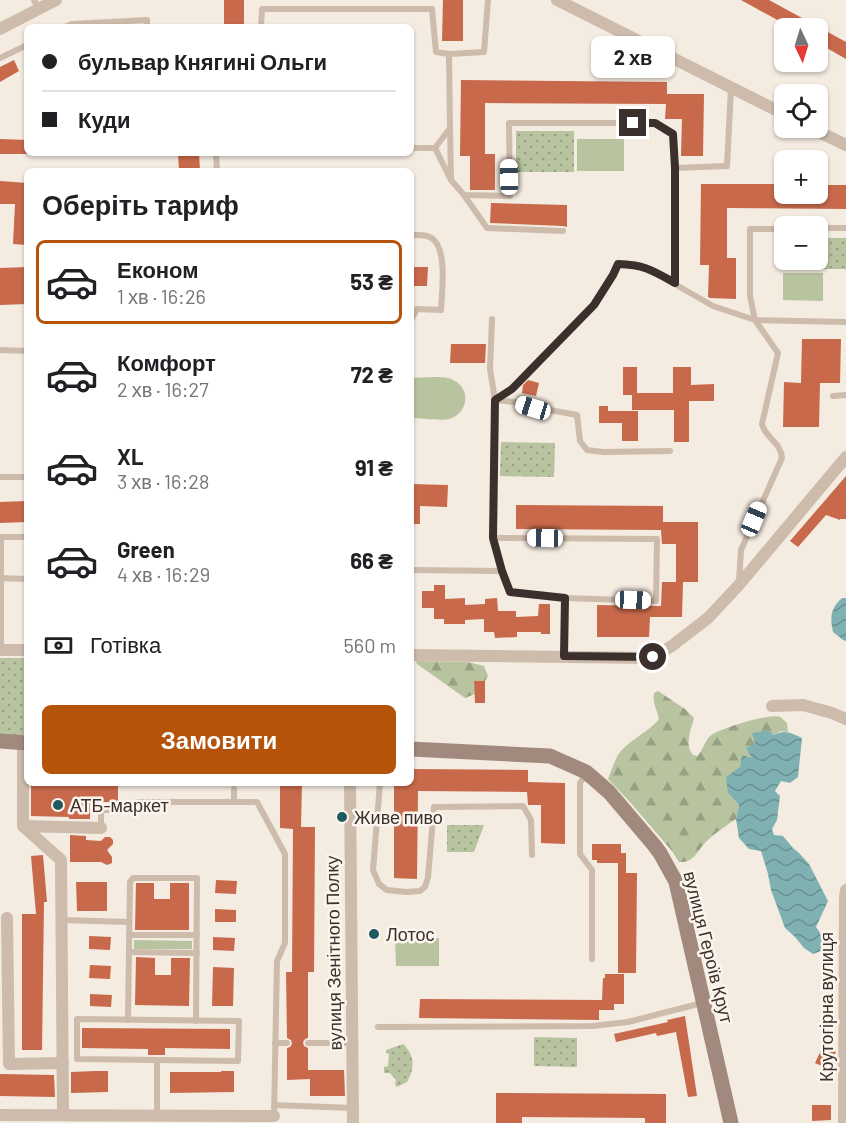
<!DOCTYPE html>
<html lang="uk">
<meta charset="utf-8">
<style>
body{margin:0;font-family:Barlow,sans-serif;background:#f2f2f2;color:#202124;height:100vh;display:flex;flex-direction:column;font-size:22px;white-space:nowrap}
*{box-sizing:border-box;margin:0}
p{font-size:20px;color:#757577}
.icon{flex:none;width:33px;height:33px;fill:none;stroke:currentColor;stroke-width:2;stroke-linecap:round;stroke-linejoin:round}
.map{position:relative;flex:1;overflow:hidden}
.drawer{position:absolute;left:24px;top:168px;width:390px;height:618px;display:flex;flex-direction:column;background:#fff;border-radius:9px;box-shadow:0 2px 4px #0004}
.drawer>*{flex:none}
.top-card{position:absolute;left:24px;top:24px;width:390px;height:132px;border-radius:9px;box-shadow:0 2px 4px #0004;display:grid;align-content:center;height:132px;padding:0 18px;background:#fff}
.needle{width:39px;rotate:176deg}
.controls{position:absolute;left:774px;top:18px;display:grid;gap:12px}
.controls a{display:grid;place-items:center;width:54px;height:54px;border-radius:9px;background:#fff;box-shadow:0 2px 4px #0004;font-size:30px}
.end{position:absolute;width:27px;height:27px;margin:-14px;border:8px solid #3b302b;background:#fff;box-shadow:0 0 0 3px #fff}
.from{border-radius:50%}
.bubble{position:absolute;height:42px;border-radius:9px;background:#fff;box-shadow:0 2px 4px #0004;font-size:20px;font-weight:700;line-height:42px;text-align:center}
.car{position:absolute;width:18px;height:36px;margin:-18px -9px;border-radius:8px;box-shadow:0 0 4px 2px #0007;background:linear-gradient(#fff 24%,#345 0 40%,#fff 0 76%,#345 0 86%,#fff 0)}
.top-card b{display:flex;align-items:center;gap:21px;height:57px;font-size:22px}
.top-card b+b{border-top:2px solid #e0e0e0}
.top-card i{width:15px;height:15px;background:#202124}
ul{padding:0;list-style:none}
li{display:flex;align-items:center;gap:18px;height:84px;margin:0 12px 9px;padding:0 6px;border:3px solid transparent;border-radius:9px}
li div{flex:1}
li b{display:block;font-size:22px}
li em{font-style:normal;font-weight:700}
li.selected{border-color:#b45309}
li>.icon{width:54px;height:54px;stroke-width:1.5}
h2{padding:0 18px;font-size:27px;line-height:72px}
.pay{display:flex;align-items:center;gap:15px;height:66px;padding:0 18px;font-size:22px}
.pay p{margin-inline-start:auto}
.button{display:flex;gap:12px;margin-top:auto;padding:12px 18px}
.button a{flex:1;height:69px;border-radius:9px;background:#b45309;color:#fff;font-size:24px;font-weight:700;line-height:69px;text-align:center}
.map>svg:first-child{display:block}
</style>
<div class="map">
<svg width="846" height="1123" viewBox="0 0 846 1123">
<defs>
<pattern id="forest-firs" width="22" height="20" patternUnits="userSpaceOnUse" patternTransform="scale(1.5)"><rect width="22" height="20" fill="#b8c4a0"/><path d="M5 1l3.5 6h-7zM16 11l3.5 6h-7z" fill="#97a083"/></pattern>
<pattern id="park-dots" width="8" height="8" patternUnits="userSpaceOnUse" patternTransform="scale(1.5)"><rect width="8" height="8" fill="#b8c4a0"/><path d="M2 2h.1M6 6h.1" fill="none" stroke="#97a083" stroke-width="1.8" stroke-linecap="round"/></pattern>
<pattern id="water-waves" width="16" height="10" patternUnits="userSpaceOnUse" patternTransform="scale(1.5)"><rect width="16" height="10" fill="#7fb0b2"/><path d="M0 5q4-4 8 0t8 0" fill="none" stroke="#699091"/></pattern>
</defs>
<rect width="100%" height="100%" fill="#f4ebe1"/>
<g fill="#b8c4a0">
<rect x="577" y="139" width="47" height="32"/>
<polygon points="783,273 823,273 823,301 783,300"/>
<path d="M411,378C422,378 444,375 453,380C472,389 468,414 449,419C442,421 419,418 411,418Z"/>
<polygon points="395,938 439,938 439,966 396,966"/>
<polygon points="134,940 192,941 192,949 134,949"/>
</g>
<g fill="url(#forest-firs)">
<polygon points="416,661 468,662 484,666 488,676 485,681 474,681 475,694 465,698 417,664"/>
<path d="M658,691L685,709L694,718C691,731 684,744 693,755L697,756C703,751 704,742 710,736C719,729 769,713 780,717C781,717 786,722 787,723L788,732L781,731L755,743L753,758L740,767L728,793L739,805L736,819C726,826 716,832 708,840C697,849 696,863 679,862L672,851L629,801L608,779C611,772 614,762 618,755C628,740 648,733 659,719C657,709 652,703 654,693Z"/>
</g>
<g fill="url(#park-dots)">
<rect x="516" y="131" width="58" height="41"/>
<polygon points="783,237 784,237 784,260 818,260 818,238 846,238 846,269 782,269"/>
<polygon points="501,442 555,443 554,477 500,476"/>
<rect x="0" y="658" width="27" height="77"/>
<polygon points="447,825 484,825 474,852 447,852"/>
<polygon points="534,1037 577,1038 577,1067 534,1066"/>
<path d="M403,1044C415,1055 415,1069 407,1082L397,1087L395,1085L396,1080L390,1073H384V1067L388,1066L389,1054L386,1053V1050Z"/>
</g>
<g fill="url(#water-waves)">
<path d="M842,598H846V641L843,640L833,632C830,617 830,609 842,598Z"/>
<path d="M769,730L773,735C785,729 791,733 802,738L798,777L790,783L781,781L775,791L780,796L777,820L772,829L774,835L783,836L793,848L799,853L809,864L828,901L816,927L825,940L822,945L821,951L813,954L804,948L795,937L785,928L771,890L768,874L761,851L749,849L739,838L736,819L739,805L728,793L726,777L740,767L742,755L752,758L746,748L755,743L752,733Z"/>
</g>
<g fill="#c8694b">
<rect x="224" y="0" width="20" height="27"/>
<polygon points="443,0 463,0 463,41 442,41"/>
<polygon points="741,0 769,0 846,42 846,59 818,43 818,28 792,28"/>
<polygon points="14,60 19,71 0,82 0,67"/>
<polygon points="461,80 667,82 667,94 704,94 703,156 681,156 682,119 665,119 666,104 485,103 485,154 495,154 495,190 470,190 470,156 460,156"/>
<polygon points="0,139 27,140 27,154 0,154"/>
<polygon points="178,153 199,153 200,171 179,171"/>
<polygon points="0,181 27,183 27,245 13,244 15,204 0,204"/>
<polygon points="701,184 784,184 784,194 818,194 818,185 846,185 846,209 727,208 727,258 736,258 736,299 710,298 708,297 709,265 700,265"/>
<polygon points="491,203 567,205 567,227 563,226 490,223"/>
<polygon points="27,267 27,304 0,305 0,268"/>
<polygon points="411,267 428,267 427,286 411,286"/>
<polygon points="802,339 841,339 840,383 820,383 819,427 783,427 784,382 801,383"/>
<polygon points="451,344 486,344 485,363 450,363"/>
<polygon points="623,367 637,367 637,393 673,393 673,367 691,367 691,385 714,384 714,401 689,401 689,442 674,442 674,410 632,410 632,395 623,395"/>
<polygon points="528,380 539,383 536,396 522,393 523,385"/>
<polygon points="599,406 608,406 608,411 638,411 638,441 622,441 622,423 599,423"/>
<polygon points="846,476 846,519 840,519 840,520 826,515 798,547 790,541"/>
<polygon points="411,484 448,485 447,507 420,506 420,524 411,524"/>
<polygon points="27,501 27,522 0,523 0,502"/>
<polygon points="516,505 663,506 663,522 698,522 698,582 683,582 682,617 650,617 649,637 597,637 597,605 661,606 662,582 676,582 676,544 662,544 661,530 516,529"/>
<polygon points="434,585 445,585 445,599 465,598 465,605 485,604 485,599 497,598 498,611 516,611 516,617 538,616 539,604 550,604 550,634 541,634 541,632 517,632 517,637 495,638 494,632 484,632 484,619 465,620 465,624 444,624 444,619 434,619 434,608 422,608 422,591 434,591"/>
<polygon points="474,681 485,681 485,703 475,703"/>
<polygon points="411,769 528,770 528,782 565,783 565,844 541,843 541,805 528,805 527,792 418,791 417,879 394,878 394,783 411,783"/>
<polygon points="97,783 118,783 118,802 90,802 90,819 69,819 69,817 31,816 31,785 97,786"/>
<polygon points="280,783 302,783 301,827 315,827 314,972 308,972 308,1038 305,1039 303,1042 304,1046 308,1048 308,1070 344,1070 345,1096 310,1096 310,1079 287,1080 287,1048 290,1047 292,1044 291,1040 287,1038 286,972 292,972 293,829 280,828"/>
<polygon points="70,835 86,836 86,840 101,841 105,837 110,837 113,840 113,844 107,850 112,857 112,863 107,865 101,862 70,862"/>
<polygon points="592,844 621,844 621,853 626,853 626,873 637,873 636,973 618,973 618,863 597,863 597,860 592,860"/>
<polygon points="43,855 47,902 44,902 42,1050 22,1050 22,914 36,914 31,856"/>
<polygon points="216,880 237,881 236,894 215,893"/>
<polygon points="76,882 107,882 107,911 77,911"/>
<polygon points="136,883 154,883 154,899 170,899 170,883 189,883 189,930 135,930"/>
<polygon points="215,909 236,910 236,922 215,922"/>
<polygon points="89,936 111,937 110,950 89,949"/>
<polygon points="213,937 235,938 234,951 213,950"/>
<polygon points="136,957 155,958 155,975 171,975 171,958 190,958 189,1006 135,1005"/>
<polygon points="90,965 111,966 110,979 89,978"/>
<polygon points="213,967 234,968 233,1006 212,1006"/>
<polygon points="605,974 624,974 624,1004 614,1004 614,1010 599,1010 599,1020 419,1018 420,999 602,1000 603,978 605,978"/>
<polygon points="90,994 112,995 111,1007 90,1006"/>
<polygon points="685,1016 697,1096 688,1097 676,1032 657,1036 656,1033 616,1042 614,1034 668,1022 667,1020"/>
<polygon points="82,1028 230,1029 230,1049 165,1048 165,1055 148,1055 148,1049 82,1048"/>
<polygon points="823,1046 836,1052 829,1069 815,1063"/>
<polygon points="95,1071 108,1071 108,1092 71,1093 71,1072"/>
<polygon points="221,1071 234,1071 234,1092 170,1093 170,1072 221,1072"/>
<polygon points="0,1074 54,1075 55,1097 0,1096"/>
<polygon points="496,1093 666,1094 666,1123 645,1123 645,1118 522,1117 522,1123 496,1123"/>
<polygon points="812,1105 831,1105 831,1120 812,1121"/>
</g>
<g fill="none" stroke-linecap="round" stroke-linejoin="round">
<g stroke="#cdbbac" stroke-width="6">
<polyline points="34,0 39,9"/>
<polyline points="65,27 72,24 147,20 147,27"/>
<polyline points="261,27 262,9 432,9 436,52 449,54"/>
<polyline points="0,58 27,45"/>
<polyline points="411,148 435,148 450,128 449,54 484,52 488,0"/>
<polyline points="435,148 451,180 450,129"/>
<polyline points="216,153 217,171"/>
<polyline points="675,168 675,283"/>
<polyline points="451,180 464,195 510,196 509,123 655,123 673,134 675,168 727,166 731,88"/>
<polyline points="464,195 487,228 563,231"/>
<polyline points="818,228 846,228"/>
<path d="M411,235C419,235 428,234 434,240C447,253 442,292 441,310L417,309L411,320"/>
<polyline points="492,319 490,369 495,400 512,389 594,305 613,275 618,264 635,264 645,267 713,306 755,320 846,322"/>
<polyline points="0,350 27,351"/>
<polyline points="833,396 846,395"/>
<polyline points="0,477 27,477"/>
<polyline points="0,537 27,537"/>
<polyline points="493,538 657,539 656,601 565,598 510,592 502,571 493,538 495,400 514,402 533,407 577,415 580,441 587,450 603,452 670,451"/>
<polyline points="411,570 502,571"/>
<polyline points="0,578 27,579"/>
<path d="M739,582L741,550L782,458C781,442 765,438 762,424L778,353L755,320L750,296V229H784"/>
<polyline points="1,650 1,537"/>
<polyline points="564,656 565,598"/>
<polyline points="586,773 580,783 580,854 592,870 592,959"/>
<polyline points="380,783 373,870 379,884 387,890 406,892 420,891 425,887 428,877 434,807 523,806 531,820 532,855"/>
<polyline points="234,789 234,802"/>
<polyline points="101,828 101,810 124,810 136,802 257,802 285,854 285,943 277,961 274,1116"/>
<polyline points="62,920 129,922"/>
<polyline points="129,935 197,935"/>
<polyline points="129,952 197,953"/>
<polygon points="77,1019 239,1021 238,1061 77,1059"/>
<polyline points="128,1020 130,882 133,878 197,878 196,1021"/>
<polyline points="378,1027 592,1026 628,1022 702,1003"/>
<polyline points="275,1043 287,1043"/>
<polyline points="308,1043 352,1043"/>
<polyline points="274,1105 353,1108"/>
<polyline points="157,1115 157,1060"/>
</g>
<g stroke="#cdbbac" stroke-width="12">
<polyline points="557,0 784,114"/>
<polyline points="0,29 56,0"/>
<polyline points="811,128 846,145"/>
<polyline points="0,650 27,650"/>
<polyline points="411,655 653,658 673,645 708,618 738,586 846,457"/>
<polyline points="772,706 803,705 832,713 846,719"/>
<polyline points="23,743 23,826 61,860 63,1115"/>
<polyline points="350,783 353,1123"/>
<polyline points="23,826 101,828"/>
<polyline points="846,890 845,897 844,1121 846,1122"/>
<polyline points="7,918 9,1064 63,1063"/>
<polyline points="0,1115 274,1116"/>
</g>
<g stroke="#a18a7d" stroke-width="15">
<polyline points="0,741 27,743"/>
<polyline points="411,749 550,756 586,772 609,792 654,845 660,853 676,882 731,1123"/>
</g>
</g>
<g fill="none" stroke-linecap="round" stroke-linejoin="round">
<path stroke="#3b302b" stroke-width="8" d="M633,123H655L673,134L675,168V283C652,270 645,265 618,264L613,275L594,305L512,389L495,400L493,538L502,571L510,592L565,598L564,656L653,657"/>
</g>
<g fill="#1f5a5e" stroke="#fbf5ee" stroke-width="2">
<circle cx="58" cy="805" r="6"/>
<circle cx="342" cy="817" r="6"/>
<circle cx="374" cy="934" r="6"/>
</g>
<g text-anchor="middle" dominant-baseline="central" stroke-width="5" stroke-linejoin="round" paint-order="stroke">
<g font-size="18" fill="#3b302b" stroke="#fbf5ee" text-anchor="start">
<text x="70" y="805">АТБ-маркет</text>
<text x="354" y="817">Живе пиво</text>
<text x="386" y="934">Лотос</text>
</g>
<g font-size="18" fill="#3b302b" stroke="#fbf5ee">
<text transform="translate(709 947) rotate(76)">вулиця Героїв Крут</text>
<text transform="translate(333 953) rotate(-91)">вулиця Зенітного Полку</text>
<text transform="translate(826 1007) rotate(-90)">Крутогірна вулиця</text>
</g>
</g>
</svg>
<div class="controls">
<a><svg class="needle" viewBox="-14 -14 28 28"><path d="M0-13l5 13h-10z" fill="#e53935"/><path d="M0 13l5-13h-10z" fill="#757577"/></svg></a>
<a><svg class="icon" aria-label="locate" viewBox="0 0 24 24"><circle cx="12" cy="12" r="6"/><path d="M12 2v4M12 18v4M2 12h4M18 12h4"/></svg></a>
<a>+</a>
<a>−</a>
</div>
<i class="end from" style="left:653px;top:657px"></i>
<i class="end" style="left:633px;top:123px"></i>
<div class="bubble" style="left:591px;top:36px;width:84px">2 хв</div>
<i class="car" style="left:509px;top:177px;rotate:359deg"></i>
<i class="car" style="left:533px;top:408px;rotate:287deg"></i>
<i class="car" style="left:754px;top:519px;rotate:23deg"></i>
<i class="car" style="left:545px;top:538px;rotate:271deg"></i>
<i class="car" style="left:633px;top:600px;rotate:92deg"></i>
<div class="top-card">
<b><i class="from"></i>бульвар Княгині Ольги</b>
<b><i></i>Куди</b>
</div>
<section class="drawer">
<h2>Оберіть тариф</h2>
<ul>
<li class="selected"><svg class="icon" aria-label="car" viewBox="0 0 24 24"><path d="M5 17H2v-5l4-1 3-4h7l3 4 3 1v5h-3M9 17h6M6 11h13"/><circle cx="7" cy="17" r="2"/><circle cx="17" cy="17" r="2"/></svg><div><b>Економ</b><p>1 хв · 16:26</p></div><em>53 ₴</em></li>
<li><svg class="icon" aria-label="car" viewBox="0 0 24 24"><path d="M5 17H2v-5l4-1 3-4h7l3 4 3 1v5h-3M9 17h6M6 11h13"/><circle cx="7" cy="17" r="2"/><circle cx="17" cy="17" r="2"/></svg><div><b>Комфорт</b><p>2 хв · 16:27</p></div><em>72 ₴</em></li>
<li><svg class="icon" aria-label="car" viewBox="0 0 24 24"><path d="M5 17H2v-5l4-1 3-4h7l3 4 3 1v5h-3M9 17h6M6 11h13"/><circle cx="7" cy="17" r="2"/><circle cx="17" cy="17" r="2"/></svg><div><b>XL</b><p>3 хв · 16:28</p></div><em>91 ₴</em></li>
<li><svg class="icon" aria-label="car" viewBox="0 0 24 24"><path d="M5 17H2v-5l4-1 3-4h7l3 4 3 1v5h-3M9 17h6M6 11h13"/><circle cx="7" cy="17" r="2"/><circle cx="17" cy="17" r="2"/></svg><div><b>Green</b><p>4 хв · 16:29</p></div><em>66 ₴</em></li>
</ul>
<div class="pay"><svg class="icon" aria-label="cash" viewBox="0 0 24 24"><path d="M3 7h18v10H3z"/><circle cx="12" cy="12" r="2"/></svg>Готівка<p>560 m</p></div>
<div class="button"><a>Замовити</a></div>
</section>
</div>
